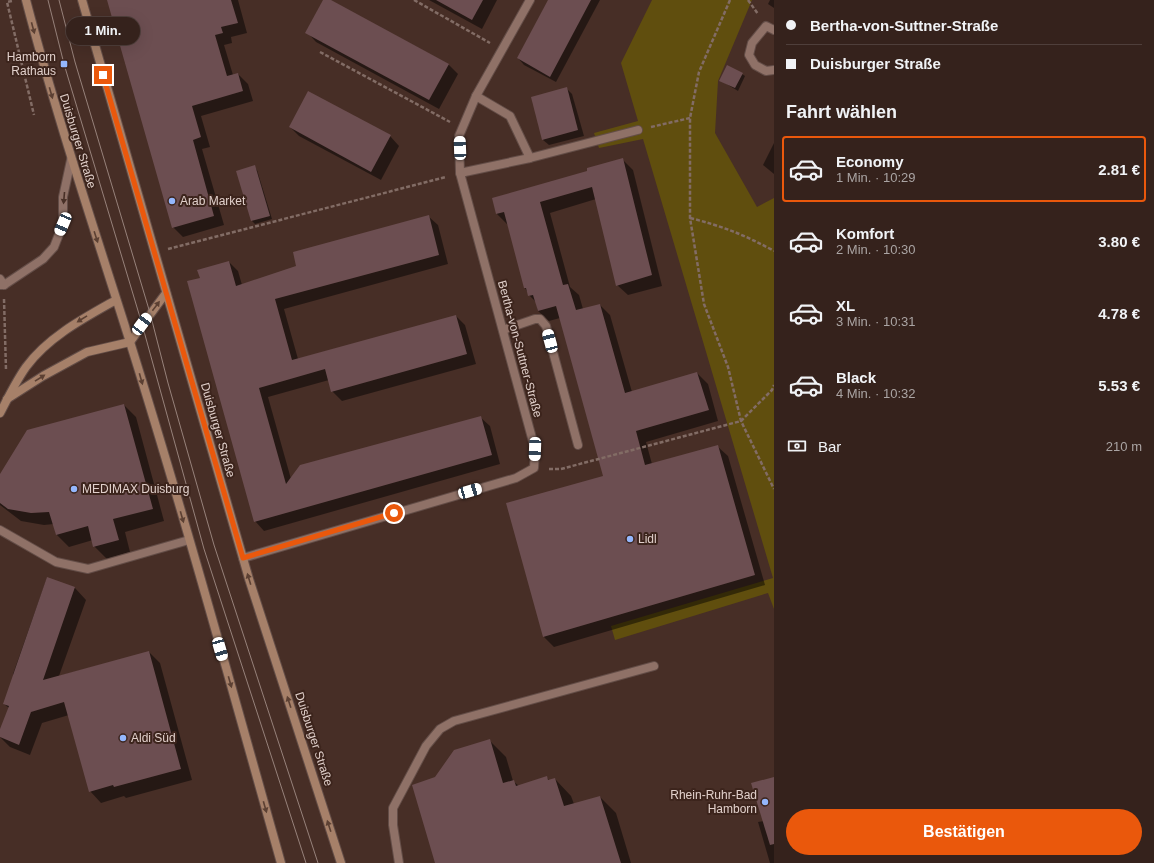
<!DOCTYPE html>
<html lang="de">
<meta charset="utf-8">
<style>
body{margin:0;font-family:Helvetica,sans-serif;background:#3d2a25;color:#f1f3f6;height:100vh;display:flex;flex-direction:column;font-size:15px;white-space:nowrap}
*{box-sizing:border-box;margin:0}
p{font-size:13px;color:#aaa4a3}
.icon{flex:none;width:22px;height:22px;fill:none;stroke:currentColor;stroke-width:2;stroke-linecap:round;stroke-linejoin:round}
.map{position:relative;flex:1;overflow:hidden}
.details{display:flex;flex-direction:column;background:#35221c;width:380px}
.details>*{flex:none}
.hud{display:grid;align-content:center;height:88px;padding:0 12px;background:#35221c}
.end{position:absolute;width:18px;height:18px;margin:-9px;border:5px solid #ea580c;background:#fff;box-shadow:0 0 0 2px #fff}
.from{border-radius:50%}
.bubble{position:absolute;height:28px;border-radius:14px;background:#35221c;box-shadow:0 4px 16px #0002,0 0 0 1px #4f3f3b;font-size:13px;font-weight:700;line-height:28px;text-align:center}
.car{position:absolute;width:12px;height:24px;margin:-12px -6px;border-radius:5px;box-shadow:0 0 3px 1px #0007;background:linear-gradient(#fff 24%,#345 0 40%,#fff 0 76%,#345 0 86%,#fff 0)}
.hud b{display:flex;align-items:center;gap:14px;height:38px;font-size:15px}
.hud b+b{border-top:1px solid #4f3f3b}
.hud i{width:10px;height:10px;background:#f1f3f6}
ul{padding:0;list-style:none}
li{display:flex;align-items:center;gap:12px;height:66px;margin:0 8px 6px;padding:0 4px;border:2px solid transparent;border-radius:4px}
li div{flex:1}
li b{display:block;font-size:15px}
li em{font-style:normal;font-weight:700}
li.on{border-color:#ea580c}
li>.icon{width:36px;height:36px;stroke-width:1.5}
h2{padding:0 12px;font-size:18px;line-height:48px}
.pay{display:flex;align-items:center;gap:10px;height:44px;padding:0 12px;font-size:15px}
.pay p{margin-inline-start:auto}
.button{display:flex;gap:8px;margin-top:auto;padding:8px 12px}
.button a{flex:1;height:46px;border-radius:24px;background:#ea580c;color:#fff;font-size:16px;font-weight:700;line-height:46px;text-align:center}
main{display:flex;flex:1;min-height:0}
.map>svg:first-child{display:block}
</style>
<main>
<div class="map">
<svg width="774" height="863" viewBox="0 0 774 863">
<rect width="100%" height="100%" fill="#472e26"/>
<polygon fill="#604e0e" points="652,0 752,0 718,81 715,133 757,207 774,198 774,609 768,593 615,640 611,626 773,578 643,139 599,148 594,133 638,121 621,63"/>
<g fill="#0007">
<polygon points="109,0 238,0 247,33 231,37 232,43 224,45 233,75 238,74 248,84 253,101 201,116 210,147 202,149 224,225 183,237 173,227"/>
<polygon points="324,0 329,0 448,64 458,74 439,109 316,42 307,32"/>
<polygon points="429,0 497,0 482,29"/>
<polygon points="549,0 600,0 556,82 524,65 518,58"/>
<polygon points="770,0 774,0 774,8 768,4"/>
<polygon points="742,74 745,76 738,91 720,80"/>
<polygon points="566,88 572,94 584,136 549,145 543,140"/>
<polygon points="290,127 390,136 399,146 381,180 299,136"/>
<polygon points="774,143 774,174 763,165"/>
<polygon points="622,159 633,170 662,286 628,295 617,285 596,199 550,213 570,287 579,295 583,309 600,305 610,315 632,392 697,373 708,384 718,421 646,442 652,464 717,446 728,456 765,585 554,647 544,637 604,477 560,318 549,321 538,311 536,302 529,295 525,288 508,225 497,214 495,198 589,172"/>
<polygon points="254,167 257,170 272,219 255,224 252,221"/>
<polygon points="428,216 438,225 448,264 284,309 298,359 456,316 465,325 476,364 342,401 332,391 329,380 268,397 291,479 480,417 490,426 500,464 264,531 255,521 201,278 229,262 238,271 242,285 297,267"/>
<polygon points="124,405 136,417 164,521 125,532 130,552 107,559 94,546 93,540 69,547 56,534 54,524 44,525 21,521 0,505 0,476"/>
<polygon points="47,578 75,588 86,600 59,676 149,652 160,663 192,780 126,798 124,796 101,803 90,791 69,715 42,723 30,755 10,747 0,737 0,731 9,708 4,704 14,679 13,674"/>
<polygon points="490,741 506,757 513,781 519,786 547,778 550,781 555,779 571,796 574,804 600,797 616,813 631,863 436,863 436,778"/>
<polygon points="774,778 774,863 770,863 758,822 764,821"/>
</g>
<g fill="#6c4e51">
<polygon points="107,0 231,0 238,23 221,27 223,33 215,35 227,76 238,73 243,91 192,106 201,137 193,140 214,216 172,228"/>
<polygon points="323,0 331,0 449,64 429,100 305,33"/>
<polygon points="436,0 483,0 472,20"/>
<polygon points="548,0 591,0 550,77 517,58"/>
<polygon points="727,65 743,73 735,88 719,81"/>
<polygon points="567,87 578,130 542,140 531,97"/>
<polygon points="308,91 391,135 371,172 289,127"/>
<polygon points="623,158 652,275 616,286 592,187 540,202 563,285 568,284 576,310 600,304 625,393 697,372 709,410 636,431 645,465 718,445 755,575 543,637 506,503 603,476 556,306 538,311 533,295 528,296 526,288 524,288 504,212 496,214 492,198 587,171 587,168"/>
<polygon points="255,165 270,216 251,221 236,171"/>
<polygon points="429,215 439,255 275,299 292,360 456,315 467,354 331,392 325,369 259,388 286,484 300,465 481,416 492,455 254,522 187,281 200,278 197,270 229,261 236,286 296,266 293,252"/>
<polygon points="124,404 153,509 113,519 119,540 93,547 88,526 56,535 49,512 31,513 8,509 0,503 0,474 27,430"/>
<polygon points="47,577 75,587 43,680 149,651 181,769 114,787 113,785 89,792 64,702 31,712 19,745 0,737 0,729 9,706 3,704"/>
<polygon points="490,739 503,783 514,780 516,786 547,776 548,780 555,778 564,806 600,796 621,863 435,863 412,785 435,777 454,750"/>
<polygon points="774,777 774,844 770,845 751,783"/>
</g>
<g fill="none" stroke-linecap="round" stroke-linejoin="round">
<g stroke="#634d47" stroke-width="10">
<g id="lane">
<polyline points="0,279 4,285 43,259 54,247 63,224 63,197 71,160"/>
<polyline points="503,330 535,319 540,319 546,326 578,445"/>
<polyline points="0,530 56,562 88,569 189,540"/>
<polyline points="399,863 393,825 393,808 426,746 440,729 454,721 654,666"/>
</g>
</g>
<g stroke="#634d47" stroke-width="10">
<g id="street">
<polyline points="774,30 766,26 752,43 749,55 755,65 766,71 774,70"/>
<polyline points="476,96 510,116 530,158"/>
<polyline points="460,173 530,158 638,130"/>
<polyline points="0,285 4,285"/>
<polyline points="243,558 516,478 534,468 535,449 460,173 459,136 476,96 530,0"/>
</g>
</g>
<g stroke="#634d47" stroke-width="10">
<g id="secondary">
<path d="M26,0C56,115 94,228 130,342C184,514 232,689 281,863"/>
<polyline points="82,0 249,579 341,863"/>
<polyline points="7,399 43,376 87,352 130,342 166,293"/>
<path d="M0,413C8,398 16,381 26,367C48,337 84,318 116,300"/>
</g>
</g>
<g stroke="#826c65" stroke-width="2.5" stroke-dasharray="4 2" stroke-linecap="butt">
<polyline points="414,0 490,43"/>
<polyline points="730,0 699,72 690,118 690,218 704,304 728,367 741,421 774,489"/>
<polyline points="748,0 758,14"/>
<polyline points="12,1 7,2 34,115"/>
<polyline points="320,52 450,122"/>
<polyline points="651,127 690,118"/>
<path d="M690,218C722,226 745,235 774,251"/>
<polyline points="168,249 446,177"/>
<polyline points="4,299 6,370"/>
<polyline points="549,469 561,469 741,421 772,390 774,385"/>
</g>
<use href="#lane" stroke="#8f7167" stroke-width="8"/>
<use href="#street" stroke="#8f7167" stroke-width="8"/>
<use href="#secondary" stroke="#a68069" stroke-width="8"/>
<g stroke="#97827b" stroke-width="1">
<polyline points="48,0 64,64 142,324 204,549 306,863"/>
<polyline points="59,0 75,62 150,313 168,383 214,545 318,863"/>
</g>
</g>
<defs><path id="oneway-solid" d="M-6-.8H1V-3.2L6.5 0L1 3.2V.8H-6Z"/></defs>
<g fill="#5c4033">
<use href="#oneway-solid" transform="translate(33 28) rotate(75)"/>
<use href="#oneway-solid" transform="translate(51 93) rotate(74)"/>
<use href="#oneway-solid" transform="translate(96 237) rotate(72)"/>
<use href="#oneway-solid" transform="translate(156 306) rotate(-53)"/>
<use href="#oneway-solid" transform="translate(82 319) rotate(148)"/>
<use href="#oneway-solid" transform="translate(40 378) rotate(-32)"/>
<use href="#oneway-solid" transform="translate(141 379) rotate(74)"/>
<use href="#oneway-solid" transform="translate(182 517) rotate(74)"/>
<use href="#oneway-solid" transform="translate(249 579) rotate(-107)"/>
<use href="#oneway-solid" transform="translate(230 682) rotate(74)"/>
<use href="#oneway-solid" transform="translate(289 702) rotate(-108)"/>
<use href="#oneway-solid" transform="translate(265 807) rotate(74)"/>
<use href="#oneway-solid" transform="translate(329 826) rotate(-108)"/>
</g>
<use fill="#483027" href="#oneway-solid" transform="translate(64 198) rotate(95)"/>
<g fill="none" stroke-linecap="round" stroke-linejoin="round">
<polyline stroke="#ea580c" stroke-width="5" points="103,75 243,558 394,513"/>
</g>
<g fill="#94b7fd" stroke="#3c241c" stroke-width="1.5">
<rect x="60" y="60" width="8" height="8" rx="2"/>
<circle cx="172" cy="201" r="4"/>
<circle cx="74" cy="489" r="4"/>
<circle cx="630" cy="539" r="4"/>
<circle cx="123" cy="738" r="4"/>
<circle cx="765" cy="802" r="4"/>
</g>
<g text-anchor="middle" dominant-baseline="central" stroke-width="4" stroke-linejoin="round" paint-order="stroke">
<g font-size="12" fill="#e1d0cb" stroke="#3c241c" text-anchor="start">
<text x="56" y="57" text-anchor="end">Hamborn<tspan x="56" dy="14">Rathaus</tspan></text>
<text x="180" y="201">Arab Market</text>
<text x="82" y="489">MEDIMAX Duisburg</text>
<text x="638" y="539">Lidl</text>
<text x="131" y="738">Aldi Süd</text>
<text x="757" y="795" text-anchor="end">Rhein-Ruhr-Bad<tspan x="757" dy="14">Hamborn</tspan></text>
</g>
<g font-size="12" fill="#e1d0cb" stroke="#3c241c">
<text transform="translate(78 141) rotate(73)">Duisburger Straße</text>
<text transform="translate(520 349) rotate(75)">Bertha-von-Suttner-Straße</text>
<text transform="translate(218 430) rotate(74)">Duisburger Straße</text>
<text transform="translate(314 739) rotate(72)">Duisburger Straße</text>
</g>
</g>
</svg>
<i class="end from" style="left:394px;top:513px"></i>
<i class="end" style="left:103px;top:75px"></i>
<div class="bubble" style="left:66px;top:17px;width:74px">1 Min.</div>
<i class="car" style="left:460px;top:148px;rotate:358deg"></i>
<i class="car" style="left:63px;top:224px;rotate:203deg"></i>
<i class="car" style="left:142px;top:324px;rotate:37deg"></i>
<i class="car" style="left:550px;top:341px;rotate:345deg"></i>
<i class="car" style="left:535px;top:449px;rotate:182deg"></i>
<i class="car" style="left:470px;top:491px;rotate:74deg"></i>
<i class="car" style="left:220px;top:649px;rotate:164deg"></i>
</div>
<section class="details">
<div class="hud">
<b><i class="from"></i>Bertha-von-Suttner-Straße</b>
<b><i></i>Duisburger Straße</b>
</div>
<h2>Fahrt wählen</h2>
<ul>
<li class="on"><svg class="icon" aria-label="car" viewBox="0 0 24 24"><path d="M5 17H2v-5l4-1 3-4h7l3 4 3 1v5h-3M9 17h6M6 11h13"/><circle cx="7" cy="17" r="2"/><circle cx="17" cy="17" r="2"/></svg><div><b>Economy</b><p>1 Min. · 10:29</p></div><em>2.81 €</em></li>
<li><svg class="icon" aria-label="car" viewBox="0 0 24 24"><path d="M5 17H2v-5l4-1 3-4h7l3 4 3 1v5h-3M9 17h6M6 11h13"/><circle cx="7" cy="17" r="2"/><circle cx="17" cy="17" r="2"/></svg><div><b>Komfort</b><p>2 Min. · 10:30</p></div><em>3.80 €</em></li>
<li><svg class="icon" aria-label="car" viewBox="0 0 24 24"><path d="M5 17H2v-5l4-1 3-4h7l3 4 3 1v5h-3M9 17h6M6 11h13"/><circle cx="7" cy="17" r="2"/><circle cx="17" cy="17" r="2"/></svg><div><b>XL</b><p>3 Min. · 10:31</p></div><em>4.78 €</em></li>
<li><svg class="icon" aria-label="car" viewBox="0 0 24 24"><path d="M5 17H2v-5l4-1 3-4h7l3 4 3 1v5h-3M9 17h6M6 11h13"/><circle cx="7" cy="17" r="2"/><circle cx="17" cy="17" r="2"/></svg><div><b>Black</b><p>4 Min. · 10:32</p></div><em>5.53 €</em></li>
</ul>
<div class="pay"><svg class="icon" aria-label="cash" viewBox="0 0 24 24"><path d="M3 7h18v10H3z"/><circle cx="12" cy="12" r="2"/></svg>Bar<p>210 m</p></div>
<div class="button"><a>Bestätigen</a></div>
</section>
</main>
